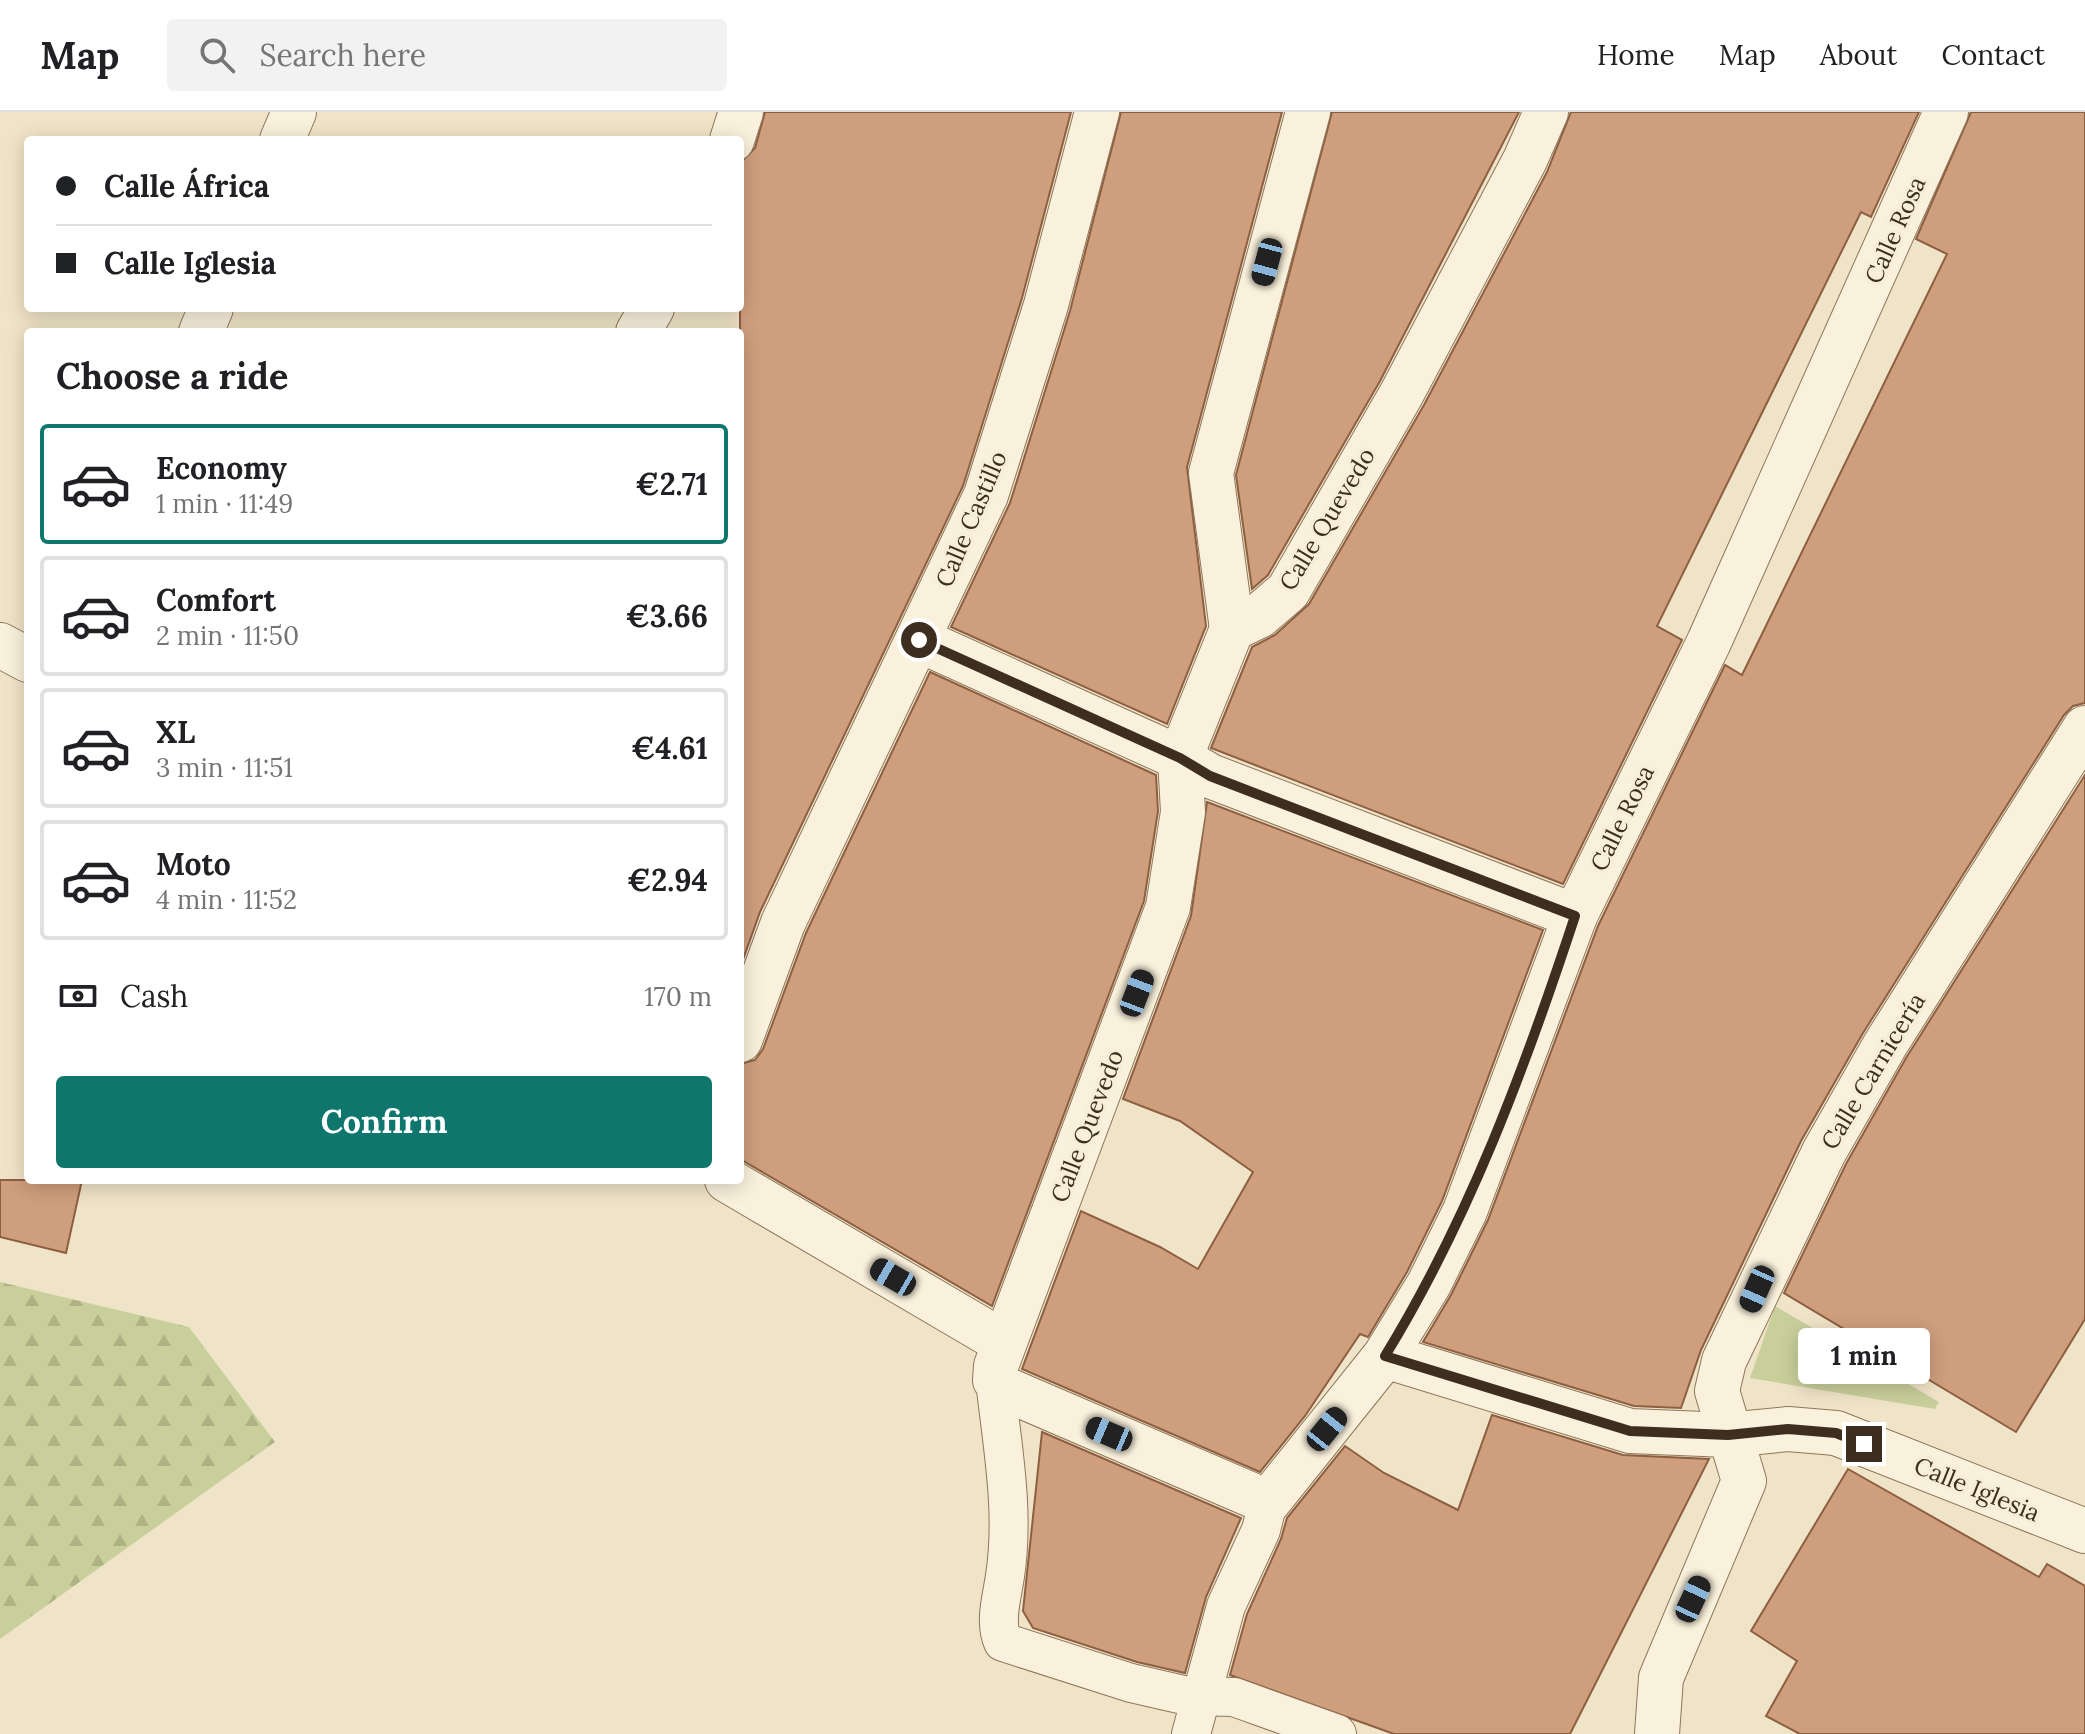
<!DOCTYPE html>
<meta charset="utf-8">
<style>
body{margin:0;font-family:Lora,serif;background:#f2f2f2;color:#202124;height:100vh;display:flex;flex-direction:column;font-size:30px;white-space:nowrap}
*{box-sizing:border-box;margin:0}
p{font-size:26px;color:#757577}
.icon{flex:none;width:44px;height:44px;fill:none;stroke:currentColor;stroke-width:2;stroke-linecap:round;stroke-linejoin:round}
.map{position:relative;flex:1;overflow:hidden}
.side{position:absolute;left:24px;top:216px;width:720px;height:856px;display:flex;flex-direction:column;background:#fff;border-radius:8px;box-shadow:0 4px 20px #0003}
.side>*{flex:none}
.banner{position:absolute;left:24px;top:24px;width:720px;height:176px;border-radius:8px;box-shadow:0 4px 20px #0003;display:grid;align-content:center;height:176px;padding:0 32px;background:#fff}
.end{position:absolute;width:36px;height:36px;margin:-18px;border:10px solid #3d2e20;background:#fff;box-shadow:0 0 0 4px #fff}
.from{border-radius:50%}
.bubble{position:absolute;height:56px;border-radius:8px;background:#fff;box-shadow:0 4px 20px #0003;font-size:26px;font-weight:700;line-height:56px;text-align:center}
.car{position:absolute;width:24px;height:48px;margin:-24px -12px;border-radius:10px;box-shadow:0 0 6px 2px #0007;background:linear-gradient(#222 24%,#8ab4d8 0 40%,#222 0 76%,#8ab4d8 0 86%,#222 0)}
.banner b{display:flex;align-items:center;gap:28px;height:76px;font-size:30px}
.banner b+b{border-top:2px solid #e0e0e0}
.banner i{width:20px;height:20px;background:#202124}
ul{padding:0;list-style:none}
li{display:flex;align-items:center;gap:24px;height:120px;margin:0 16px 12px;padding:0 16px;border:4px solid #e0e0e0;border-radius:8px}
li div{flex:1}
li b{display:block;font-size:30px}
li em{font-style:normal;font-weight:700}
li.selected{border-color:#0f766e}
li>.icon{width:72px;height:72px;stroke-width:1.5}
h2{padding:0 32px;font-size:36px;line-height:96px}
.pay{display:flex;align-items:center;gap:20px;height:88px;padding:0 32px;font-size:30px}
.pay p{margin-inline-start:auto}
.action{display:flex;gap:16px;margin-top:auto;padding:16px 32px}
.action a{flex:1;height:92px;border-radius:8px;background:#0f766e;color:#fff;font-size:32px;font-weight:700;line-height:92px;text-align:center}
header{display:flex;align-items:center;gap:48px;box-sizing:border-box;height:112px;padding:0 40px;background:#fff;border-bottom:2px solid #e0e0e0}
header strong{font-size:38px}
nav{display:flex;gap:44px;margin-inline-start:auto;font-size:28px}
.search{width:560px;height:72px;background:#f2f2f2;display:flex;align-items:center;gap:20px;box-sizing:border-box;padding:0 28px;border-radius:8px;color:#757577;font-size:30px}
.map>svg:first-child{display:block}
</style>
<header>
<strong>Map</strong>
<div class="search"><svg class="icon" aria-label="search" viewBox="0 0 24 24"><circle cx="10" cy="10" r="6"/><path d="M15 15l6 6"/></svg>Search here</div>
<nav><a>Home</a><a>Map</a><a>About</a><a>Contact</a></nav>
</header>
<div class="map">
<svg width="2085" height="1622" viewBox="0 0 2085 1622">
<defs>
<pattern id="forest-firs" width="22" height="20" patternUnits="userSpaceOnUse" patternTransform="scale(2)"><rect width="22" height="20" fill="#c9cf9b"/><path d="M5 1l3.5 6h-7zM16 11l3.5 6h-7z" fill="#aeb285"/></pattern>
</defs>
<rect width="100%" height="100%" fill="#f0e4c8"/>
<polygon fill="url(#forest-firs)" points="0,1170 189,1215 275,1330 0,1527"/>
<polygon fill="#c9cf9b" points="1775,1194 1939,1290 1935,1297 1750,1266"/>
<g fill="#cf9f7d" stroke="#8d5f41" stroke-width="2">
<polygon points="765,0 1071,0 1022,186 963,374 760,800 740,856 740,51 755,36"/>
<polygon points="1121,0 1282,0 1187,355 1206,514 1167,612 951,515 1010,391 1070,199"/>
<polygon points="1332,0 1519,0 1380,269 1268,463 1252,477 1236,363"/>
<polygon points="1571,0 1919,0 1871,105 1861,100 1657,514 1682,528 1563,772 1211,636 1252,535 1275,523 1309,492 1424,293 1547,60"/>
<polygon points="1971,0 2085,0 2085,591 2073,594 2064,603 1863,921 1801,1029 1701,1238 1681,1296 1634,1294 1423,1230 1451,1183 1488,1108 1598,814 1725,553 1742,563 1947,142 1916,127"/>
<polygon points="930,560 1156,663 1158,699 1144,789 992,1194 740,1047 740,952 755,948 763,937 806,821"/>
<polygon points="2085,663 2085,1207 2016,1320 1784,1181 1846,1052 1906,946"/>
<polygon points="1207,690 1543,818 1442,1089 1407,1160 1368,1225 1360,1222 1305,1304 1260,1360 1022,1257 1081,1099 1160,1135 1198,1157 1253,1060 1180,1009 1123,987 1191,804"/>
<polygon points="0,1068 82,1068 66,1141 0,1125"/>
<polygon points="1492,1303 1623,1343 1709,1347 1570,1622 1394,1622 1230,1563 1247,1502 1281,1427 1287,1406 1345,1334 1384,1361 1458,1398"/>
<polygon points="1042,1320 1241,1406 1206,1485 1185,1561 1137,1550 1033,1516 1023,1499"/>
<polygon points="1848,1357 2039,1465 2047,1452 2085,1474 2085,1622 1800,1622 1766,1604 1797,1549 1751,1519"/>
</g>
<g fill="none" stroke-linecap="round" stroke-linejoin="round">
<g stroke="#8d765c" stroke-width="40">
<g id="service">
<path d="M995,1268C1002,1334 1015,1398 1005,1464C1002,1485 994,1510 1003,1530L1131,1571L1188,1584L1234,1585L1337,1622"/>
<polyline points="1191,1622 1226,1494 1261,1418 1268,1390"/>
</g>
</g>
<g stroke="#8d765c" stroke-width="46">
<g id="minor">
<polyline points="1546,0 1525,48 1402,281 1288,479 1259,504 1232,517 1180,646 1183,700 1168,795 996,1254 995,1268 1003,1276 1268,1390 1385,1244 1429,1172 1465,1099 1575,804 1709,530 1946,0"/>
<polyline points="282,28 294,0"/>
<polyline points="732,28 741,0"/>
<polyline points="201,220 211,196"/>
<polyline points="638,220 652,196"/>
<polyline points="1232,517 1211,361 1308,0"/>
<polyline points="919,528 1180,646 1210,664 1575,804"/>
<polyline points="0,533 28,548"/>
<polyline points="740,928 783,811 986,383 1046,193 1097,0"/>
<polyline points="727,1068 1003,1230"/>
<polyline points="1385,1244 1630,1319 1728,1323 1788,1317 1836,1321 2085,1419"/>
<polyline points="1657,1622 1661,1566 1744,1369 1717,1279 1724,1249 1824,1040 1885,933 2085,616"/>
</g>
</g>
<use href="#service" stroke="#faf1dc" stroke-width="38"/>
<use href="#minor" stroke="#faf1dc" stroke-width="44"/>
</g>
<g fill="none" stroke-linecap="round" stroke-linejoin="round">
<path stroke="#3d2e20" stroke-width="10" d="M919,528L1180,646L1210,664L1575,804C1525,956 1469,1107 1385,1244L1630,1319L1728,1323L1788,1317L1836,1321L1864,1332"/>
</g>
<g text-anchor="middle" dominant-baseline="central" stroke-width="7" stroke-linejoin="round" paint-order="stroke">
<g font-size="24" fill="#3d2e20" stroke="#f7eed8">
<text transform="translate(1895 118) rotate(-66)">Calle Rosa</text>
<text transform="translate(971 407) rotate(-67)">Calle Castillo</text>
<text transform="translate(1327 407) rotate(-59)">Calle Quevedo</text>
<text transform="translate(1622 706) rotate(-64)">Calle Rosa</text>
<text transform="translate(1873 959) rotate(-59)">Calle Carnicería</text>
<text transform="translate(1087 1014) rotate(-69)">Calle Quevedo</text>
<text transform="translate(1977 1377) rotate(22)">Calle Iglesia</text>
</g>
</g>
</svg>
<i class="end from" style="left:919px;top:528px"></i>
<i class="end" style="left:1864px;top:1332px"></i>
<div class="bubble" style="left:1798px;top:1216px;width:132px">1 min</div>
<i class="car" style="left:1267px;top:150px;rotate:195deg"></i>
<i class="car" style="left:1137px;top:881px;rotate:21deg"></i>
<i class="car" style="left:893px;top:1165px;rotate:300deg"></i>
<i class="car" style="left:1757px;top:1177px;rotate:204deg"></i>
<i class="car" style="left:1327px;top:1317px;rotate:39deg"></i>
<i class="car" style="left:1109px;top:1322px;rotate:293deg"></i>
<i class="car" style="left:1693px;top:1487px;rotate:25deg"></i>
<div class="banner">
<b><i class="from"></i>Calle África</b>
<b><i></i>Calle Iglesia</b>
</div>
<section class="side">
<h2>Choose a ride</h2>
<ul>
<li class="selected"><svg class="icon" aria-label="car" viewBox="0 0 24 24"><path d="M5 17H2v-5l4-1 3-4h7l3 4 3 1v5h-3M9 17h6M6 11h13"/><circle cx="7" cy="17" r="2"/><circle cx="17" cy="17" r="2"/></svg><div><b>Economy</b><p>1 min · 11:49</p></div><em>€2.71</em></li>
<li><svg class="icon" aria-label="car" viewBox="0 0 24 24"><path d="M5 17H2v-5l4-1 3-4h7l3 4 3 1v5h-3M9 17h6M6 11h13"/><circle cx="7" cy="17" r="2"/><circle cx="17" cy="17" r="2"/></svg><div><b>Comfort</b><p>2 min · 11:50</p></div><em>€3.66</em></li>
<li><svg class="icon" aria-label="car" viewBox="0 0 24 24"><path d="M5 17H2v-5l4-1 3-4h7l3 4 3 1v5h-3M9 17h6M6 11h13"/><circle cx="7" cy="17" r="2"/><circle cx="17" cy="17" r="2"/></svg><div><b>XL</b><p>3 min · 11:51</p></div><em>€4.61</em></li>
<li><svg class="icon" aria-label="car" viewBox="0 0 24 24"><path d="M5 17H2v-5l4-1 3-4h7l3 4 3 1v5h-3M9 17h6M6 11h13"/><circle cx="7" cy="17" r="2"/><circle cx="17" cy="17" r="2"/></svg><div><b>Moto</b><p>4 min · 11:52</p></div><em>€2.94</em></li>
</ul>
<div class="pay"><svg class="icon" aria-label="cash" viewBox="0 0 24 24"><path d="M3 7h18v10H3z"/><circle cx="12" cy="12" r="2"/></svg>Cash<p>170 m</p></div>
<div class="action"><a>Confirm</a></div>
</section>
</div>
